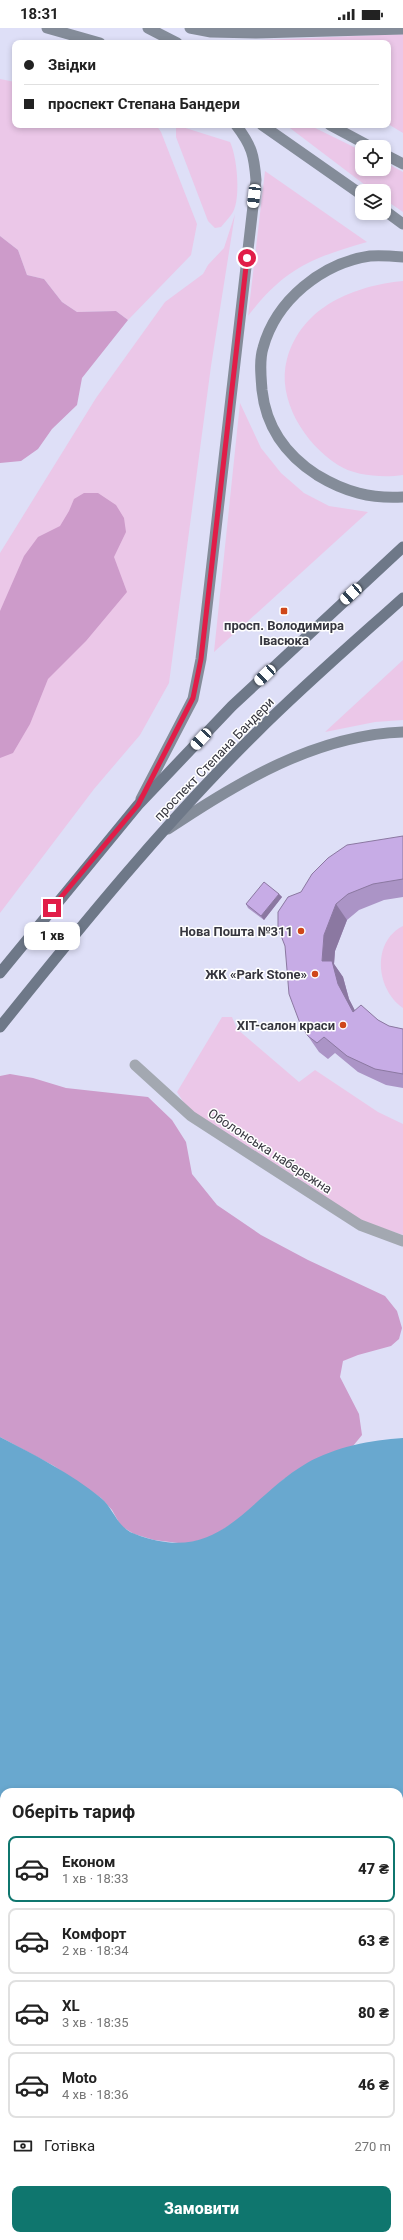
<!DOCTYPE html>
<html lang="uk">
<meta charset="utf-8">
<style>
body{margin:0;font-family:Roboto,sans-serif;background:#f6f6f6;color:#222;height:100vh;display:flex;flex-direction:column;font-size:15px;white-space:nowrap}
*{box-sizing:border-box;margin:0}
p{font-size:13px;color:#767676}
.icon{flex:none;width:22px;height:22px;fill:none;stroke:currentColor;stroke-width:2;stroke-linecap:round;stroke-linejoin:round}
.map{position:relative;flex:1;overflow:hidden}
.panel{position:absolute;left:0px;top:1760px;width:403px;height:452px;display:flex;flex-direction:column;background:#fff;border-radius:12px 12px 0 0;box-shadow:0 2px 6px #0003}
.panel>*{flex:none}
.guide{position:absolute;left:12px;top:12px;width:379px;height:88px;border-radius:8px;box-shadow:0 2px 6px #0003;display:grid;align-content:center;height:88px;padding:0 12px;background:#fff}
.tools{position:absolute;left:355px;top:112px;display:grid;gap:8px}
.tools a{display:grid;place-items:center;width:36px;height:36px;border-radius:8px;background:#fff;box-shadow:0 2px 6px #0003;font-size:20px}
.end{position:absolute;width:18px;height:18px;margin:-9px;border:5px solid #e11d48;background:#fff;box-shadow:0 0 0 2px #fff}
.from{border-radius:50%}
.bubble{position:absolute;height:28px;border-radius:8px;background:#fff;box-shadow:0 2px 6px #0003;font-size:13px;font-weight:800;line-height:28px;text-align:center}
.car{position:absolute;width:12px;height:24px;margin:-12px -6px;border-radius:5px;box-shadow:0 0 3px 1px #0007;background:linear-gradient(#fff 24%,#345 0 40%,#fff 0 76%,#345 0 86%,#fff 0)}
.guide b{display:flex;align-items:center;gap:14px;height:38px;font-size:15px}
.guide b+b{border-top:1px solid #e0e0e0}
.guide i{width:10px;height:10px;background:#222}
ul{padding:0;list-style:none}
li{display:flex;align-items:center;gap:12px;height:66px;margin:0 8px 6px;padding:0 4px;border:2px solid #e0e0e0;border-radius:8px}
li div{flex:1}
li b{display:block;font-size:15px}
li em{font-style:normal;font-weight:800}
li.selected{border-color:#0f766e}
li>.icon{width:36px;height:36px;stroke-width:1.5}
h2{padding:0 12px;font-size:18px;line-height:48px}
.pay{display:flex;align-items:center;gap:10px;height:44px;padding:0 12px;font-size:15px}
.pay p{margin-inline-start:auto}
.cta{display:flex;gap:8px;margin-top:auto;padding:8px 12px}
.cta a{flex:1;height:46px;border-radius:8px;background:#0f766e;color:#fff;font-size:16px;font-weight:800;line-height:46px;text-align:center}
.status{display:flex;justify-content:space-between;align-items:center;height:28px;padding:0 20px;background:#fff;direction:ltr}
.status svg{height:11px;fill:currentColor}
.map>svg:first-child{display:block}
</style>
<div class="status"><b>18:31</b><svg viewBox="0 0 49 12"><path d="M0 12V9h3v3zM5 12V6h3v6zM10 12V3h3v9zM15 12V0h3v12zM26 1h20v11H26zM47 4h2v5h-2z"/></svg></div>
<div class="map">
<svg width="403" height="2212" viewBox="0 0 403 2212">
<rect width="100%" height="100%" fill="#dedff7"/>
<g fill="#ebc7e8">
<polygon points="403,6 403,105 388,96 388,15 238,15 234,13"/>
<polygon points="0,51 15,54 15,97 156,97 161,104 197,196 191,227 128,292 116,283 77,284 62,274 44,251 27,247 18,222 0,208"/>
<path d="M176,97L230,114C237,128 241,170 233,184C230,189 225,194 221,199L215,200L208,193L176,109Z"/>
<polygon points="286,97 309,97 362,123 362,141 384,141 384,134 403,144 403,184 384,171 384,163 373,163"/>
<path d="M265,143L367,214C311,230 284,241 248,288Z"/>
<polygon points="235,186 211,338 169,655 140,707 94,761 0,885 0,525 96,370 165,274 203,246 208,237 224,220"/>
<path d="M403,253V447C383,450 355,448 338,437C305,416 276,371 287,331C302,278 354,258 403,253Z"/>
<polygon points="240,375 261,420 281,445 304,465 329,478 368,484 214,624"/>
<polygon points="403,632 403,692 375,694 325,704"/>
<path d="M403,898V980C376,962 371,914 403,898Z"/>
<polygon points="222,989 232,989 237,1001 299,1054 315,1042 378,1084 403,1096 403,1207 362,1193 190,1084 177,1064"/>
</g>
<g fill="#cd9bca">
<polygon points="0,208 18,222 27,247 44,251 62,274 77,284 116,283 128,292 82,350 77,377 52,401 38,421 21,433 0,435"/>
<polygon points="84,465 98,465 116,477 124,490 126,504 114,529 127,564 86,613 48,651 30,696 13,725 0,730 0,583 24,528 38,509 60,498 69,483 74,471"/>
<polygon points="10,1046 33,1050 66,1060 148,1069 172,1092 186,1114 192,1146 217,1177 261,1207 308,1232 385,1268 397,1283 402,1300 399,1311 391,1318 358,1327 343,1333 340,1349 359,1386 362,1407 353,1418 333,1424 284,1451 238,1492 211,1509 186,1516 154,1512 134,1506 121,1498 112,1482 101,1470 54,1438 0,1409 0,1048"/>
</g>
<path fill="#69a8cf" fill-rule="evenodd" d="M0,1409C34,1427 71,1445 101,1470C115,1482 117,1500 135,1506C221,1539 245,1471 307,1435C335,1419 371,1412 403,1410V2212H0ZM4,1764H399V2208H4Z"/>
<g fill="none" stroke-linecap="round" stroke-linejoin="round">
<polyline stroke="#a3a8b1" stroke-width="11" points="135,1037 191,1088 360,1197 403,1213"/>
<g stroke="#848c99" stroke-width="11">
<polyline points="47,0 100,15"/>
<polyline points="148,0 177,15"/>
<polyline points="190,0 211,4 256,5 403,1"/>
<polyline points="262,97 362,167"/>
<polyline points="330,97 371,119"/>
<polyline points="384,126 403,136"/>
<polyline points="384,182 403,196"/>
<path d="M403,229C392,228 380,227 370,228C322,235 276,272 263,320C259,333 261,348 262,362C266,399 286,427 317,447C345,464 371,471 403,469"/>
<path d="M141,771L193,671L201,631L256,152C254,127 252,118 236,97"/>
<path d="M168,801C238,754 316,707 403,704"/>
</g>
<g stroke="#6e7888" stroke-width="11">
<polyline points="0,945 138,777 232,678 403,519"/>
<path d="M0,999C81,898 164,796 256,705C303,658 354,614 403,570"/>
</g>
</g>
<g fill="#ab94c6">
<polygon points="403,808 403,869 384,872 359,882 347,892 335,923 334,936 343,949 349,971 355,983 378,992 389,998 403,1001 403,1060 386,1057 358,1044 335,1025 328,1031 319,1024 301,998 301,864"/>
<polygon points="279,866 282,869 264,892 248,880 246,876"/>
</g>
<g fill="#8b78a1">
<polygon points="279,866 282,869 264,892 261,888"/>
<polygon points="336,876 347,892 335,923 334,936 343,949 349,971 364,1000 353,984 322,933 324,907"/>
</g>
<g fill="#c7ace6" stroke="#8b78a1">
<polygon points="403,808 403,851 373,856 348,866 336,876 324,907 322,933 332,933 338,956 353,984 361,977 378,992 389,998 403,1001 403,1046 375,1041 347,1028 324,1009 317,1015 308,1008 301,998 289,966 285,918 278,900 278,884 288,869 301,864 312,846 328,830 347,817"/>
<polygon points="264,854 279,866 261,888 246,876"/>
</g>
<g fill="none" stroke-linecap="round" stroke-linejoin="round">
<polyline stroke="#e11d48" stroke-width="5" points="52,880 138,777 193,670 201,631 247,230"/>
</g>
<g fill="#cf471a" stroke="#fff" stroke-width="1.5">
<rect x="280" y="579" width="8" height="8" rx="2"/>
<circle cx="301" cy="903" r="4"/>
<circle cx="315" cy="946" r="4"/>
<circle cx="343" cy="997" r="4"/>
</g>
<g text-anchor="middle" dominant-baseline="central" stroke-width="3" stroke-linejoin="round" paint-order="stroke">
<g font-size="13" font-weight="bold" fill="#36363f" stroke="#fff" text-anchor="end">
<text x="284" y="597" text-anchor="middle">просп. Володимира<tspan x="284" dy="15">Івасюка</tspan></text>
<text x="293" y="903">Нова Пошта №311</text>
<text x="307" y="946">ЖК «Park Stone»</text>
<text x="335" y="997">ХІТ-салон краси</text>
</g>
<g font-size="13" fill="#36363f" stroke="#fff">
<text transform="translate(214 731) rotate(-46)">проспект Степана Бандери</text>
<text transform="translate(270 1123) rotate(33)">Оболонська набережна</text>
</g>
</g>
</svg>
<div class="tools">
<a><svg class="icon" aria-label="locate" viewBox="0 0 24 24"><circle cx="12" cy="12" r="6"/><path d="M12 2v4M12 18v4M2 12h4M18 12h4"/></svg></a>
<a><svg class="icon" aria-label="layers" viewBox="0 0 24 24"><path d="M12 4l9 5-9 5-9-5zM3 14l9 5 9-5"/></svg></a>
</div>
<i class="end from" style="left:247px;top:230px"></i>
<i class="end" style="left:52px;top:880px"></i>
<div class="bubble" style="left:24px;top:894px;width:56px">1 хв</div>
<i class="car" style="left:254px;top:168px;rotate:187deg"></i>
<i class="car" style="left:351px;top:566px;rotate:228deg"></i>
<i class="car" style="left:265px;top:647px;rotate:227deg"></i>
<i class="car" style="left:201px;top:711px;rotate:223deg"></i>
<div class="guide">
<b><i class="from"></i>Звідки</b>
<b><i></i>проспект Степана Бандери</b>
</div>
<section class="panel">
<h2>Оберіть тариф</h2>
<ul>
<li class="selected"><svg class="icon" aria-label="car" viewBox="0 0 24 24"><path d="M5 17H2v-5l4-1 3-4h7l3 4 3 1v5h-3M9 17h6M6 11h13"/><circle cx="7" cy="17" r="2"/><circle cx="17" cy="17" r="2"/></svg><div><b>Економ</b><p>1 хв · 18:33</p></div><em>47 ₴</em></li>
<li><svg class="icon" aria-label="car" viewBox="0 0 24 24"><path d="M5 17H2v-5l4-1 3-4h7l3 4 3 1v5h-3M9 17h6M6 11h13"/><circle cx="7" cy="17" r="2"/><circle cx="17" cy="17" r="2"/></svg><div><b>Комфорт</b><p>2 хв · 18:34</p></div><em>63 ₴</em></li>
<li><svg class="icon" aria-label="car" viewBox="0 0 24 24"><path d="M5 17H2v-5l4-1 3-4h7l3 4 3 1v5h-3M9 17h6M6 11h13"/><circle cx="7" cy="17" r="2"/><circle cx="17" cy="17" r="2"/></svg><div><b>XL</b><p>3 хв · 18:35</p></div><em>80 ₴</em></li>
<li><svg class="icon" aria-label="car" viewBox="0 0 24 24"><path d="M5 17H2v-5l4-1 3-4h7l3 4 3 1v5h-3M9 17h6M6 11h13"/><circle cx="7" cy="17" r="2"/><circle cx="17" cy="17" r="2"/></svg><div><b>Moto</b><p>4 хв · 18:36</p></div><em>46 ₴</em></li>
</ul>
<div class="pay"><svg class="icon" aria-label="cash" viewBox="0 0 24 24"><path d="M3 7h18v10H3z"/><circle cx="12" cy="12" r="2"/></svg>Готівка<p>270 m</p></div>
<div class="cta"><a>Замовити</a></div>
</section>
</div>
